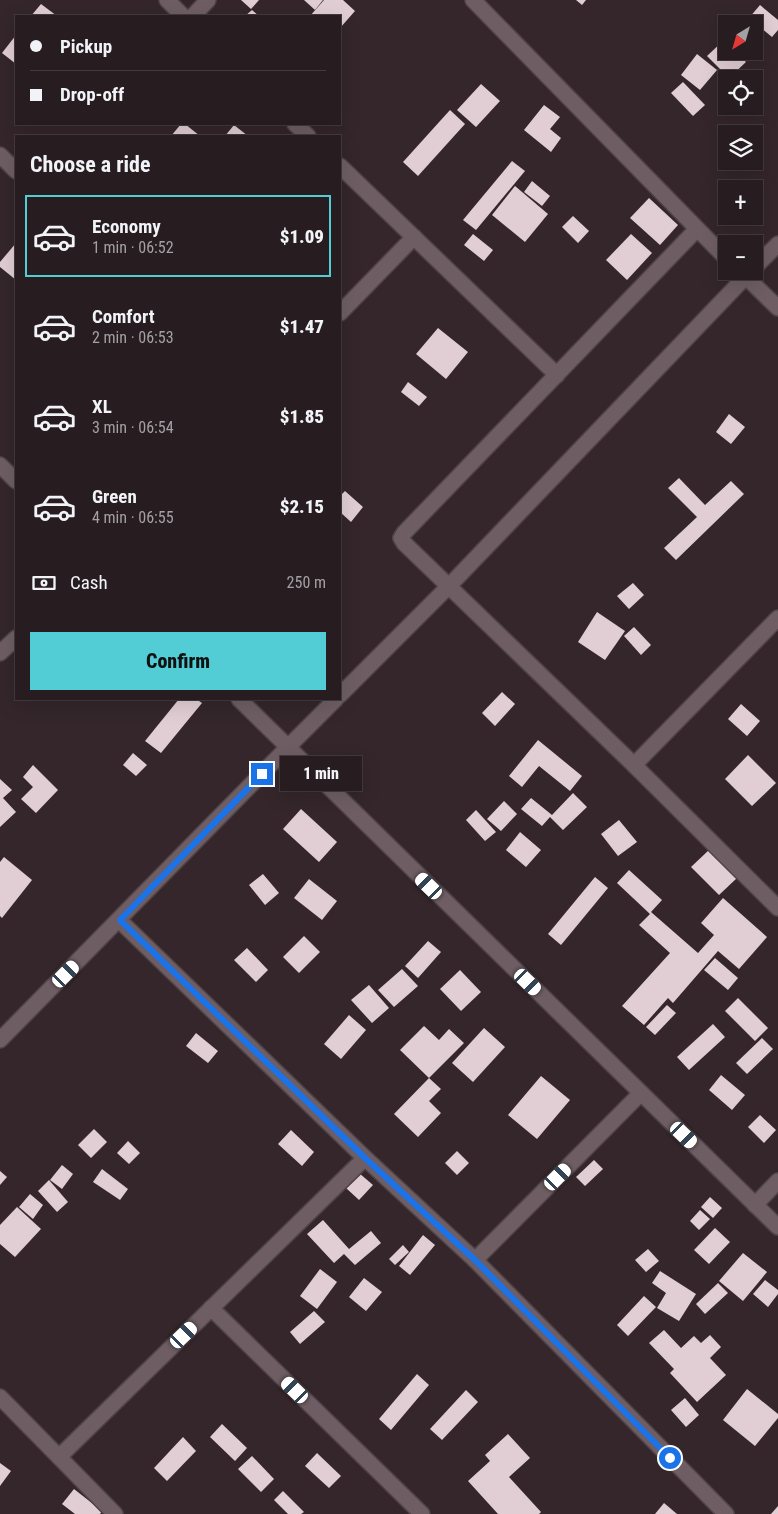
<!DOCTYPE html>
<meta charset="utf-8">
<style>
body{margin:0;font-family:"Roboto Condensed",sans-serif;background:#33292d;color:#f1f3f6;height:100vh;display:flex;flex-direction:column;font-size:19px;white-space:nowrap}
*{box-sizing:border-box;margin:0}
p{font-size:16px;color:#a4a1a5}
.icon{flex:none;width:28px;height:28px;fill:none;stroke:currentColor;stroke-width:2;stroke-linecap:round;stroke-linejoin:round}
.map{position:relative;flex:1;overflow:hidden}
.details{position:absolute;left:15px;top:135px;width:326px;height:565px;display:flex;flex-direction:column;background:#271c20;border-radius:0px;box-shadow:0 5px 20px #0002,0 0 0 1px #433a3e}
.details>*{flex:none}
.hud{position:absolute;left:15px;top:15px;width:326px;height:110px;border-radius:0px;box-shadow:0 5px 20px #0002,0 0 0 1px #433a3e;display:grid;align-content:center;height:110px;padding:0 15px;background:#271c20}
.needle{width:32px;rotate:217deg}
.tools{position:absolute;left:718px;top:15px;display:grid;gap:10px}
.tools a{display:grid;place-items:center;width:45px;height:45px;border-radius:0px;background:#271c20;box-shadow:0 5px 20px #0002,0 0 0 1px #433a3e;font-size:25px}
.end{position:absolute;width:22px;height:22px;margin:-11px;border:6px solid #1a73e8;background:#fff;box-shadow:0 0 0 2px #fff}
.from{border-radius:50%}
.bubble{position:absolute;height:35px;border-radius:0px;background:#271c20;box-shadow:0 5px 20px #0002,0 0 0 1px #433a3e;font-size:16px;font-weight:800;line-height:35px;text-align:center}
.car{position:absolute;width:15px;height:30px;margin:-15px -8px;border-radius:6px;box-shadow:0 0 4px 1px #0007;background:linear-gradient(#fff 24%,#345 0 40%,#fff 0 76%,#345 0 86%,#fff 0)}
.hud b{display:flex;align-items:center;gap:18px;height:48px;font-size:19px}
.hud b+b{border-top:1px solid #433a3e}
.hud i{width:12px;height:12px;background:#f1f3f6}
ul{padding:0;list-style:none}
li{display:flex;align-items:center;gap:15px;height:82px;margin:0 10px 8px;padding:0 5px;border:2px solid transparent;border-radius:0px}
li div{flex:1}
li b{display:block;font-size:19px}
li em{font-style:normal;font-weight:800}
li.active{border-color:#52ccd5}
li>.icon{width:45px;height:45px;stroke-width:1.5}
h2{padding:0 15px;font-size:22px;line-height:60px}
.pay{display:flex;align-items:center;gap:12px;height:55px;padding:0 15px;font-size:19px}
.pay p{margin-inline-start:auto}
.cta{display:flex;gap:10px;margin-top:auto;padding:10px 15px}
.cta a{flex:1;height:58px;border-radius:0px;background:#52ccd5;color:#111;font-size:20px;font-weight:800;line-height:58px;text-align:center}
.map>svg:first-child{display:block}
</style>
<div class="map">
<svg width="778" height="1514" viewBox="0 0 778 1514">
<rect width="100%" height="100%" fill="#34262b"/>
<g fill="#e1ced5">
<polygon points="241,0 259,0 251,9"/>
<polygon points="304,0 323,0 315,10"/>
<polygon points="324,0 343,0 355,11 340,28 340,16 310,16"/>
<polygon points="576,0 586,0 582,5"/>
<polygon points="41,4 57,16 31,16"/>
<polygon points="760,5 778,20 778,30 772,37 749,18"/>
<polygon points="252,10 259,16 245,16"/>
<polygon points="16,35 16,64 2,53"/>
<polygon points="724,40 726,42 726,51 735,51 746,62 729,78 707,56"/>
<polygon points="697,54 717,70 700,90 681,75"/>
<polygon points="683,82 705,105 693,116 671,93"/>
<polygon points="481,84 500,101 476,127 457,110"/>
<polygon points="544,105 560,117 550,129 561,138 551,152 524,130"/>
<polygon points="450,110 465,124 418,176 403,162"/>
<polygon points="181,124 185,124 200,136 171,136"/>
<polygon points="234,125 248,136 225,136"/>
<polygon points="512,161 525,171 476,230 463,220"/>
<polygon points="532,181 550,196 542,206 524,192"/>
<polygon points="515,186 548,214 525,242 492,215"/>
<polygon points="649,198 678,225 660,245 630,218"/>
<polygon points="573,216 589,231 578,243 562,227"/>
<polygon points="473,234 493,250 484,261 464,245"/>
<polygon points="631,234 652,253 627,280 606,260"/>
<polygon points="16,243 16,280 0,267 0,262"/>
<polygon points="438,328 468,352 446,379 416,354"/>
<polygon points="408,382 427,397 419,406 401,392"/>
<polygon points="729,414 745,427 731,444 716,432"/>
<polygon points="679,478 705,505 731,481 744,494 676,560 664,548 697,517 668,488"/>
<polygon points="345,491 363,507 351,522 340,512 340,496"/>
<polygon points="633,583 644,595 629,609 617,596"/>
<polygon points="597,612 625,631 605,660 578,642"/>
<polygon points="634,627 651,645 641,655 624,636"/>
<polygon points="502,692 515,704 495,726 482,713"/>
<polygon points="179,699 196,699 202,703 161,753 145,741"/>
<polygon points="741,704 760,721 747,736 728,719"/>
<polygon points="538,740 582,776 570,791 539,766 522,787 509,776"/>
<polygon points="133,753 147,765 136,776 123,765"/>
<polygon points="748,755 776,783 752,806 725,779"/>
<polygon points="33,765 58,790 36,813 21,799 33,787 23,777"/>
<polygon points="0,779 12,790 3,798 16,812 0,827"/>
<polygon points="573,793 587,807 563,830 550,817 542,826 521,809 531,798 552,815"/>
<polygon points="504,801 517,814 501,831 487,819"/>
<polygon points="301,809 337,842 319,862 283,829"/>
<polygon points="476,810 496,832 485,841 466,820"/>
<polygon points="619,820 637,842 618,856 601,834"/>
<polygon points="520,832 541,850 526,867 506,850"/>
<polygon points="710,849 737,878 719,895 691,867"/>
<polygon points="4,857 32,880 2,918 0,916 0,862"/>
<polygon points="629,870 662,900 651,912 698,953 714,935 701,923 723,898 767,937 739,969 718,951 673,1003 668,998 644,1025 622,1006 670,953 639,925 650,914 617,883"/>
<polygon points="263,874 279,893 265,905 249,885"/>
<polygon points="595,877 608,888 561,945 548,934"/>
<polygon points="309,879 337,901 322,920 294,898"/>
<polygon points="304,936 320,952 299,973 283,957"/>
<polygon points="428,941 441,952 418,978 405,966"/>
<polygon points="247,948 268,970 256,982 234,960"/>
<polygon points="715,958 738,978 728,990 704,970"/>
<polygon points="402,969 418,986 394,1007 378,990"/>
<polygon points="460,970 481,992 461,1011 440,989"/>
<polygon points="369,985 389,1008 372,1023 351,1000"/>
<polygon points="738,998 768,1028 755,1041 725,1011"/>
<polygon points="667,1005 676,1013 655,1035 646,1027"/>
<polygon points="349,1015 366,1030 341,1059 324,1044"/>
<polygon points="713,1024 725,1037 689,1070 677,1057"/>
<polygon points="424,1026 439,1040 449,1029 464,1043 429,1078 441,1089 429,1101 441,1113 418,1137 394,1114 429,1078 400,1050"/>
<polygon points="484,1028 505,1047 473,1082 452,1063"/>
<polygon points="196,1033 218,1051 208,1063 186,1046"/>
<polygon points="762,1038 773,1049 747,1074 736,1063"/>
<polygon points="721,1075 745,1095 732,1110 709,1090"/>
<polygon points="541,1076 570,1100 537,1139 508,1115"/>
<polygon points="760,1115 776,1130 764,1143 748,1127"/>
<polygon points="94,1129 107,1142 91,1158 78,1145"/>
<polygon points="291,1130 314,1152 302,1166 278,1144"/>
<polygon points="128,1141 140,1153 129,1164 117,1153"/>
<polygon points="457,1151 469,1163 457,1175 445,1163"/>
<polygon points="594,1160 603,1169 585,1186 576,1177"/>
<polygon points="62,1165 73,1174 62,1189 50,1180"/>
<polygon points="102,1169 128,1189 120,1200 93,1182"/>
<polygon points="0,1171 7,1177 0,1185"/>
<polygon points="359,1173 373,1185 359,1200 346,1188"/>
<polygon points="49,1180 68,1202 57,1212 38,1191"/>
<polygon points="30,1194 43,1205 33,1219 19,1207"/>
<polygon points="710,1197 722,1208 713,1218 701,1207"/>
<polygon points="17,1207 41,1229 15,1257 0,1244 0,1225"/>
<polygon points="700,1210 710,1219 699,1230 690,1221"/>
<polygon points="323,1220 349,1249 371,1231 381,1243 355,1265 344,1254 334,1263 307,1234"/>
<polygon points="715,1228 730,1242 709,1264 694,1250"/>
<polygon points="423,1235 435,1245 410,1275 399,1266"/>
<polygon points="403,1245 409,1252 395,1265 389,1259"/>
<polygon points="648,1249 659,1261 646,1272 635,1260"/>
<polygon points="743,1253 767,1272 743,1301 719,1281"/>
<polygon points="320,1269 337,1282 317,1309 300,1296"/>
<polygon points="660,1271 696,1294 679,1321 657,1308 666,1293 652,1283"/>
<polygon points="364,1278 382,1292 366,1311 349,1297"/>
<polygon points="765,1280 778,1290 778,1294 768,1307 753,1294"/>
<polygon points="718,1283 728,1293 705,1314 696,1304"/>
<polygon points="644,1296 656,1307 628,1336 617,1325"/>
<polygon points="314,1311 325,1322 300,1344 290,1332"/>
<polygon points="664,1330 681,1348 694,1336 701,1343 710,1335 721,1347 710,1358 726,1375 697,1402 670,1373 674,1369 649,1343"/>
<polygon points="417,1374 429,1385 391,1430 379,1419"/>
<polygon points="747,1389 778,1414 778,1418 755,1446 723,1420"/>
<polygon points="466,1390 478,1402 442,1440 430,1429"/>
<polygon points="685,1398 699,1415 686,1427 671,1410"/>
<polygon points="222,1424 247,1448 235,1461 210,1437"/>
<polygon points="508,1434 530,1458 509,1477 541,1512 539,1514 498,1514 468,1481 490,1461 485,1455"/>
<polygon points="183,1437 196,1451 167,1481 154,1468"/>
<polygon points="317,1453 341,1476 329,1488 305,1466"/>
<polygon points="252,1456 274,1479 261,1492 238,1469"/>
<polygon points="0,1463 11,1471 0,1486"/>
<polygon points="74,1489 102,1511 100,1514 75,1514 62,1504"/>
<polygon points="283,1491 304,1512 301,1514 288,1514 274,1500"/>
<polygon points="664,1503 677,1514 655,1514"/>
<polygon points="778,1506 778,1514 771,1514"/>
</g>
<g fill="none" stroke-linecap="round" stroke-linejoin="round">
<g stroke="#4e4348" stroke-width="18">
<g id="minor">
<polyline points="167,0 183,16"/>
<polyline points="473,0 726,258"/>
<polyline points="193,16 208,0"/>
<polyline points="295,124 308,136"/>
<polyline points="0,155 16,171"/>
<polyline points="340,166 557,375"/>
<polyline points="697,229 404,533 401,538 404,543 634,765 778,908"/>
<polyline points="740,271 778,308"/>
<polyline points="340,313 414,237"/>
<polyline points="0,653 16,638"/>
<polyline points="634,765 778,618"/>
<polyline points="119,920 365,1158 475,1260 726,1514"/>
<polyline points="0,1040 288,747"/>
<polyline points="755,1205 778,1181"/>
<polyline points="475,1260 641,1093"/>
<polyline points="211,1308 422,1514"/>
<polyline points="0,1397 115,1514"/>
<polyline points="59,1457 365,1158"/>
</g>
</g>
<g stroke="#4e4348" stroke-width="18">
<g id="tertiary">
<polyline points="754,268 778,244"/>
<polyline points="0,465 16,481"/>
<polyline points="340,695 449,586 751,271"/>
<polyline points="239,699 778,1227"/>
<polyline points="288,747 336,699"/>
</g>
</g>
<use href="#minor" stroke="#6e5e64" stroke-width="15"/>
<use href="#tertiary" stroke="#6e5e64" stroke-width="15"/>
</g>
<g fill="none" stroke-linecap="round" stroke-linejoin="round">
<polyline stroke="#1a73e8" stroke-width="6" points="262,774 120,920 365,1158 475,1260 670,1458"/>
</g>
</svg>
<div class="tools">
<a><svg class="needle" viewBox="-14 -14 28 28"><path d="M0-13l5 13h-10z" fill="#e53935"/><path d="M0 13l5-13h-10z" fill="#a4a1a5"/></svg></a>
<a><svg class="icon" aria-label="locate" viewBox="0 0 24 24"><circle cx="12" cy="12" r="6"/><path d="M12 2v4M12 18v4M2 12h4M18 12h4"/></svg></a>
<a><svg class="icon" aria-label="layers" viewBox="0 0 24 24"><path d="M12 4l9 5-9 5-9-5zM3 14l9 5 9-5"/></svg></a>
<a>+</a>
<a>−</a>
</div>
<i class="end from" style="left:670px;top:1458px"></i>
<i class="end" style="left:262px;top:774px"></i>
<div class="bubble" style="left:280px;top:756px;width:82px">1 min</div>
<i class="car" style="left:429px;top:886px;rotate:314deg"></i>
<i class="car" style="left:66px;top:974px;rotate:45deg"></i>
<i class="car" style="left:528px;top:982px;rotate:134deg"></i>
<i class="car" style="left:684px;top:1135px;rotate:134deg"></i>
<i class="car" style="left:558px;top:1177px;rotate:45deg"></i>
<i class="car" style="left:184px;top:1335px;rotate:46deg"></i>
<i class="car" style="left:295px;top:1390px;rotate:314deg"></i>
<div class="hud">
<b><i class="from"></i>Pickup</b>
<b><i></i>Drop-off</b>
</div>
<section class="details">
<h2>Choose a ride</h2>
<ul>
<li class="active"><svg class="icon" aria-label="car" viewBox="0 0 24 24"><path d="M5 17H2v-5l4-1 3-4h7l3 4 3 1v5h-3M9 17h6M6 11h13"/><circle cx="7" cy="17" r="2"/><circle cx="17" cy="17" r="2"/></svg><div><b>Economy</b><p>1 min · 06:52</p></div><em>$1.09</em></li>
<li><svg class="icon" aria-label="car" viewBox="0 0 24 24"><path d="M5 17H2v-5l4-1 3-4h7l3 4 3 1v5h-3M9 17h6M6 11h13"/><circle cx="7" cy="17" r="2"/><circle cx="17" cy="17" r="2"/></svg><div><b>Comfort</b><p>2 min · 06:53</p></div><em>$1.47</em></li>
<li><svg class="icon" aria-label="car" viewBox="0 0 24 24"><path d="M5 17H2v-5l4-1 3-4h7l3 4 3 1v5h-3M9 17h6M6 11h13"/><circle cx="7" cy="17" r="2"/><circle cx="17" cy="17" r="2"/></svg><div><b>XL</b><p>3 min · 06:54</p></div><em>$1.85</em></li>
<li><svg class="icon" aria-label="car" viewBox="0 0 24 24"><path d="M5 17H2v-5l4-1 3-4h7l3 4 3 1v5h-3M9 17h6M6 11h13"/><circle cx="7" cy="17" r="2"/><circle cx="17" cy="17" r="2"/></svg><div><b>Green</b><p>4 min · 06:55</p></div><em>$2.15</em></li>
</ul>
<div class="pay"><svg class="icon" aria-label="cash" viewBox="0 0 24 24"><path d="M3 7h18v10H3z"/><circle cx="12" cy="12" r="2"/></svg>Cash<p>250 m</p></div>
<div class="cta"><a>Confirm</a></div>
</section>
</div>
